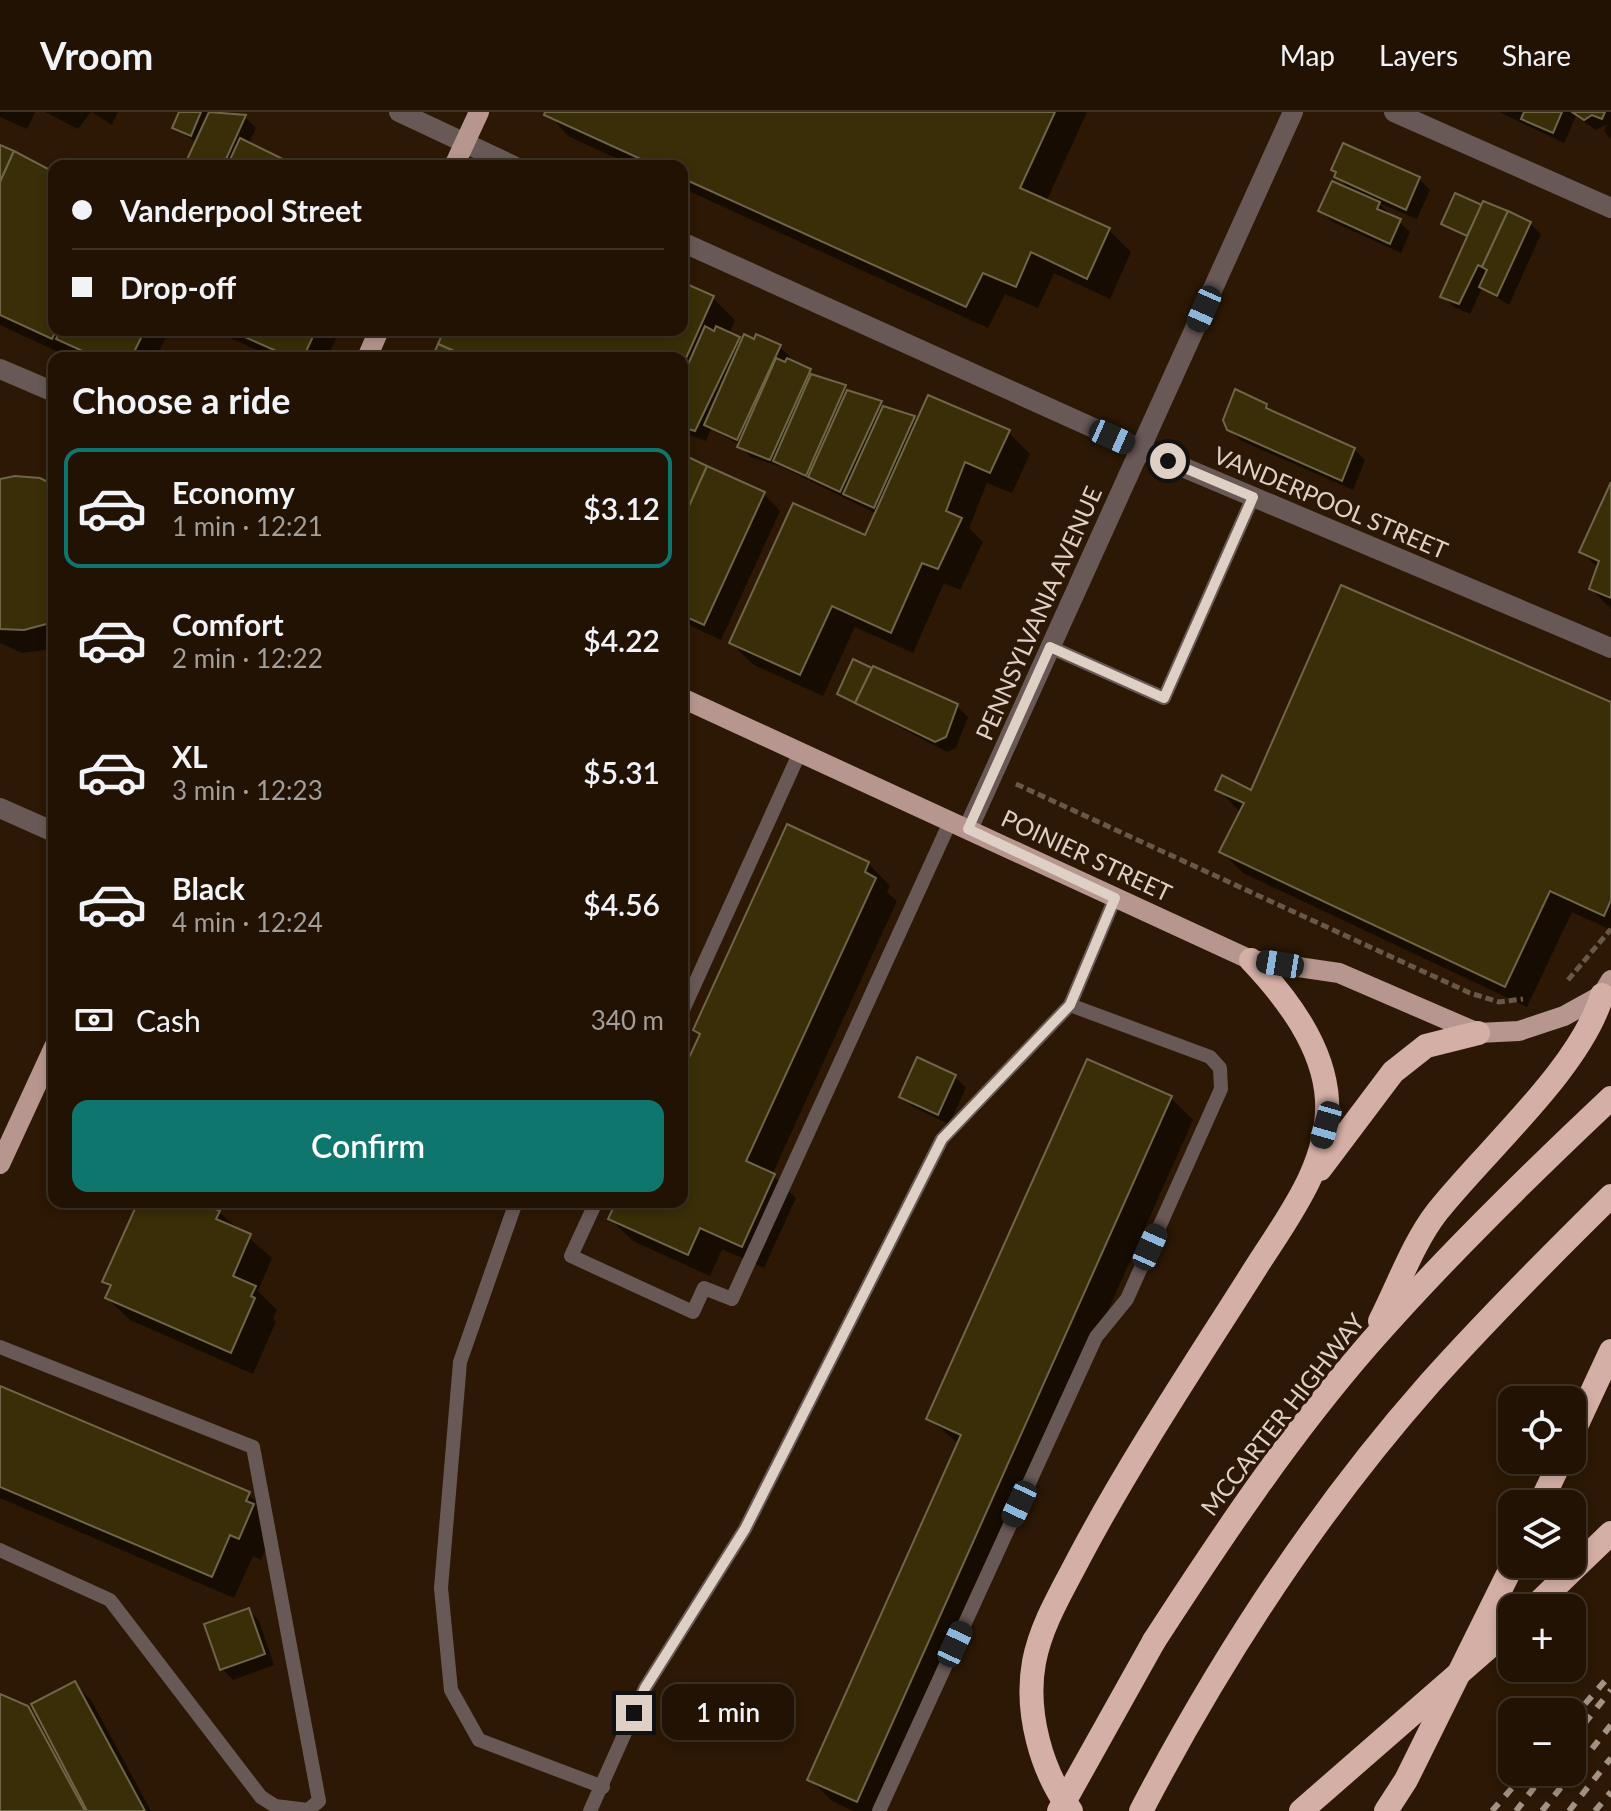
<!DOCTYPE html>
<meta charset="utf-8">
<style>
body{margin:0;font-family:Lato,sans-serif;background:#2d2012;color:#f1f3f6;height:100vh;display:flex;flex-direction:column;font-size:30px;white-space:nowrap}
*{box-sizing:border-box;margin:0}
p{font-size:26px;color:#a29e9a}
.icon{flex:none;width:44px;height:44px;fill:none;stroke:currentColor;stroke-width:2;stroke-linecap:round;stroke-linejoin:round}
.map{position:relative;flex:1;overflow:hidden}
.panel{position:absolute;left:48px;top:240px;width:640px;height:856px;display:flex;flex-direction:column;background:#211203;border-radius:16px;box-shadow:0 4px 12px #0003,0 0 0 2px #3e3225}
.panel>*{flex:none}
.hud{position:absolute;left:48px;top:48px;width:640px;height:176px;border-radius:16px;box-shadow:0 4px 12px #0003,0 0 0 2px #3e3225;display:grid;align-content:center;height:176px;padding:0 24px;background:#211203}
.controls{position:absolute;left:1498px;top:1274px;display:grid;gap:16px}
.controls a{display:grid;place-items:center;width:88px;height:88px;border-radius:16px;background:#211203;box-shadow:0 4px 12px #0003,0 0 0 2px #3e3225;font-size:40px}
.end{position:absolute;width:36px;height:36px;margin:-18px;border:10px solid #ded0c4;background:#111;box-shadow:0 0 0 4px #111}
.from{border-radius:50%}
.bubble{position:absolute;height:56px;border-radius:16px;background:#211203;box-shadow:0 4px 12px #0003,0 0 0 2px #3e3225;font-size:26px;font-weight:600;line-height:56px;text-align:center}
.car{position:absolute;width:24px;height:48px;margin:-24px -12px;border-radius:10px;box-shadow:0 0 6px 2px #0007;background:linear-gradient(#222 24%,#8ab4d8 0 40%,#222 0 76%,#8ab4d8 0 86%,#222 0)}
.hud b{display:flex;align-items:center;gap:28px;height:76px;font-size:30px}
.hud b+b{border-top:2px solid #3e3225}
.hud i{width:20px;height:20px;background:#f1f3f6}
ul{padding:0;list-style:none}
li{display:flex;align-items:center;gap:24px;height:120px;margin:0 16px 12px;padding:0 8px;border:4px solid transparent;border-radius:16px}
li div{flex:1}
li b{display:block;font-size:30px}
li em{font-style:normal;font-weight:600}
li.current{border-color:#0f766e}
li>.icon{width:72px;height:72px;stroke-width:1.5}
h2{padding:0 24px;font-size:36px;line-height:96px}
.pay{display:flex;align-items:center;gap:20px;height:88px;padding:0 24px;font-size:30px}
.pay p{margin-inline-start:auto}
.action{display:flex;gap:16px;margin-top:auto;padding:16px 24px}
.action a{flex:1;height:92px;border-radius:16px;background:#0f766e;color:#fff;font-size:32px;font-weight:600;line-height:92px;text-align:center}
header{display:flex;align-items:center;gap:48px;box-sizing:border-box;height:112px;padding:0 40px;background:#211203;border-bottom:2px solid #3e3225}
header strong{font-size:38px}
nav{display:flex;gap:44px;margin-inline-start:auto;font-size:28px}
.map>svg:first-child{display:block}
</style>
<header>
<strong>Vroom</strong>
<nav><a>Map</a><a>Layers</a><a>Share</a></nav>
</header>
<div class="map">
<svg width="1611" height="1699" viewBox="0 0 1611 1699">
<rect width="100%" height="100%" fill="#2c1804"/>
<g fill="#0007">
<polygon points="0,0 35,0 27,17 0,5"/>
<polygon points="45,0 91,0 78,17"/>
<polygon points="92,0 118,0 112,13"/>
<polygon points="181,0 230,0 245,5 256,16 248,33 293,54 187,54 197,31 175,16"/>
<polygon points="547,0 1087,0 1046,90 1109,118 1131,140 1110,187 1054,161 1038,196 1005,182 988,216 682,76 682,54 633,54 568,24"/>
<polygon points="1499,0 1611,0 1611,27 1604,19 1607,12 1596,18 1576,4 1564,31"/>
<polygon points="1344,34 1419,67 1430,78 1417,107 1377,90 1410,120 1401,141 1331,109 1320,98 1350,79 1333,58"/>
<polygon points="0,35 54,218 169,218 156,246 76,243 71,246 0,213"/>
<polygon points="1481,95 1530,111 1541,122 1509,193 1482,176 1470,202 1454,195 1443,184 1469,126 1444,112"/>
<polygon points="682,172 713,186 735,208 729,222 742,230 779,234 790,245 789,249 816,265 845,275 852,282 918,309 1008,320 1030,342 1012,381 987,371 969,416 983,430 960,478 944,471 913,541 855,515 823,584 754,553 731,531 866,425 877,402 782,355 750,345 740,333 711,317 706,329 684,321 682,325 682,246 434,246 447,218 682,218"/>
<polygon points="212,218 340,218 327,246 275,246"/>
<polygon points="171,240 184,246 168,246"/>
<polygon points="1266,293 1275,302 1354,337 1365,348 1353,378 1240,328 1229,317"/>
<polygon points="682,345 764,382 780,399 721,528 682,510"/>
<polygon points="0,369 54,375 54,537 22,541 0,531"/>
<polygon points="1611,375 1611,497 1591,477 1599,457 1582,440"/>
<polygon points="854,549 957,594 968,605 956,636 947,640 845,586 840,581"/>
<polygon points="1611,592 1611,818 1572,800 1527,895 1243,761 1221,739 1240,700 1218,677 1252,681"/>
<polygon points="868,751 890,774 887,780 897,789 772,1063 796,1086 764,1156 722,1137 710,1164 633,1129 610,1107 618,1090 682,1090 682,966 701,924 695,918"/>
<polygon points="955,965 966,976 949,1012 913,995 902,985"/>
<polygon points="1171,986 1193,1008 885,1699 853,1699 832,1689 810,1667 959,1332 928,1306"/>
<polygon points="140,1090 195,1090 219,1100 272,1146 258,1179 277,1198 273,1206 276,1210 253,1262 130,1208 107,1186 112,1176 105,1169"/>
<polygon points="0,1276 248,1382 271,1404 275,1416 261,1448 253,1444 234,1486 0,1386"/>
<polygon points="248,1498 259,1509 274,1553 233,1568 222,1557"/>
<polygon points="75,1572 91,1588 151,1699 87,1699 39,1610 34,1610 83,1699 0,1699 0,1584 27,1596 41,1610"/>
</g>
<g fill="#392e07" stroke="#6f6648" stroke-width="2">
<polygon points="179,0 201,0 191,24 172,16"/>
<polygon points="209,0 246,3 223,54 184,54"/>
<polygon points="545,0 1055,0 1020,76 1110,116 1087,167 1031,140 1016,175 983,161 966,195 682,66 682,54 656,54 544,3"/>
<polygon points="1524,0 1562,0 1553,21 1521,7"/>
<polygon points="1572,0 1605,0 1602,7 1592,3 1584,8"/>
<polygon points="240,26 293,52 292,54 227,54"/>
<polygon points="1343,31 1420,65 1406,98 1334,65 1336,60 1331,58"/>
<polygon points="0,33 14,39 0,70"/>
<polygon points="14,39 54,60 56,218 52,227 0,203 0,70"/>
<polygon points="1332,69 1380,90 1377,97 1401,107 1390,132 1318,99"/>
<polygon points="1455,81 1482,93 1467,124 1441,112"/>
<polygon points="1483,89 1508,99 1482,155 1478,153 1459,192 1440,185"/>
<polygon points="1508,99 1531,110 1497,184 1479,175 1487,158 1482,155"/>
<polygon points="682,170 714,184 682,255 682,246 470,246 438,232 444,218 682,218"/>
<polygon points="705,214 714,219 716,214 740,225 695,319 682,315 682,266"/>
<polygon points="60,218 145,218 131,246 98,246 56,227"/>
<polygon points="229,218 316,218 303,246 292,246"/>
<polygon points="744,222 754,227 756,222 781,233 737,328 704,313"/>
<polygon points="438,232 470,246 432,246"/>
<polygon points="776,246 785,250 787,246 811,257 770,348 737,335"/>
<polygon points="811,262 846,273 806,364 773,349"/>
<polygon points="1235,277 1267,292 1266,296 1355,336 1342,369 1227,318 1223,308"/>
<polygon points="847,278 882,289 840,380 808,365"/>
<polygon points="928,283 1010,318 990,361 965,350 946,399 962,406 938,457 922,451 891,521 832,494 800,563 729,531 793,391 865,423"/>
<polygon points="883,294 915,304 874,396 843,382"/>
<polygon points="682,342 707,354 682,410"/>
<polygon points="707,354 765,380 704,513 682,503 682,410"/>
<polygon points="15,364 40,366 54,373 54,510 24,518 0,517 0,367"/>
<polygon points="1611,370 1611,486 1589,477 1599,449 1579,440"/>
<polygon points="1341,473 1611,590 1611,788 1604,804 1550,779 1505,875 1219,740 1244,691 1215,678 1222,663 1251,678"/>
<polygon points="853,547 872,556 855,591 837,582"/>
<polygon points="873,554 958,592 946,625 935,630 855,591"/>
<polygon points="787,712 869,750 865,760 876,766 746,1049 775,1062 742,1135 700,1116 688,1143 608,1107 616,1090 682,1090 682,961 700,922 693,918"/>
<polygon points="917,945 956,963 938,1003 899,985"/>
<polygon points="1087,947 1172,984 857,1690 807,1668 961,1323 926,1307"/>
<polygon points="138,1090 200,1090 220,1099 216,1107 251,1122 233,1164 256,1174 251,1184 255,1186 231,1241 105,1186 111,1173 102,1170"/>
<polygon points="0,1274 250,1380 246,1389 254,1392 239,1427 230,1423 212,1465 0,1375"/>
<polygon points="249,1496 265,1542 220,1558 204,1512"/>
<polygon points="75,1569 145,1699 87,1699 31,1592"/>
<polygon points="0,1582 28,1594 85,1699 0,1699"/>
</g>
<g fill="none" stroke-linecap="round" stroke-linejoin="round">
<g stroke="#6a5847" stroke-width="5" stroke-dasharray="8 4" stroke-linecap="butt">
<polyline points="1016,672 1470,881 1499,890 1523,887"/>
<polyline points="1568,868 1611,817"/>
</g>
<g stroke="#695956" stroke-width="14">
<polyline points="1050,535 1164,586 1253,385"/>
<polyline points="682,900 800,640"/>
<polyline points="516,1090 460,1250 441,1476 451,1578 479,1628 603,1675"/>
<polyline points="596,1090 571,1144 693,1200 704,1176 732,1187 951,708"/>
<polyline points="0,1235 253,1335 319,1689 308,1698 275,1694 261,1685 110,1488 0,1438"/>
<polyline points="590,1699 645,1576 745,1417 942,1027 1070,893 1115,786"/>
<polyline points="879,1699 1096,1225 1127,1187 1221,977 1220,956 1210,945 1070,893"/>
</g>
<g stroke="#695956" stroke-width="20">
<polyline points="399,0 514,54"/>
<polyline points="1394,0 1611,96"/>
<polyline points="682,130 1140,337 1611,536"/>
<polyline points="0,257 54,280"/>
<polyline points="0,696 54,720"/>
<polyline points="968,717 1293,0"/>
</g>
<g stroke="#b6968f" stroke-width="20">
<polyline points="454,54 479,0"/>
<polyline points="367,246 379,218"/>
<polyline points="682,586 1251,848 1339,861 1478,921 1519,919 1564,904 1602,883 1611,868"/>
<polyline points="0,1052 54,935"/>
</g>
<g stroke="#d4afa6" stroke-width="24">
<polyline points="1320,1057 1393,960 1426,934 1478,921"/>
<path d="M1380,1209C1398,1174 1413,1131 1437,1100C1485,1039 1581,956 1602,883"/>
<polyline points="1572,1323 1611,1239"/>
<polyline points="1540,1392 1561,1348"/>
<polyline points="1533,1496 1611,1421"/>
<path d="M1154,1529C1220,1427 1288,1325 1368,1233C1444,1146 1527,1065 1611,986"/>
<path d="M1071,1699C1041,1659 1025,1600 1034,1550C1041,1513 1062,1479 1079,1446C1132,1346 1195,1252 1255,1157C1288,1105 1330,1052 1327,988C1324,934 1286,885 1251,848"/>
<path d="M1141,1699C1220,1548 1316,1400 1429,1272C1487,1207 1549,1145 1611,1084"/>
<polyline points="1386,1699 1406,1668 1513,1452"/>
</g>
<g stroke="#a39385" stroke-width="6" stroke-dasharray="10 10" stroke-linecap="butt">
<polyline points="1572,1607 1611,1562"/>
<polyline points="1572,1627 1611,1578"/>
<polyline points="1492,1699 1526,1660"/>
<polyline points="1516,1699 1546,1660"/>
<polyline points="1542,1699 1611,1613"/>
<polyline points="1569,1699 1611,1646"/>
<polyline points="1595,1699 1611,1680"/>
</g>
<g stroke="#d4afa6" stroke-width="24">
<polyline points="1059,1699 1154,1529"/>
<polyline points="1301,1699 1512,1515"/>
</g>
</g>
<g fill="none" stroke-linecap="round" stroke-linejoin="round">
<polyline stroke="#ded0c4" stroke-width="10" points="634,1601 645,1576 745,1417 942,1027 1070,893 1115,786 968,717 1050,535 1164,586 1253,385 1168,349"/>
</g>
<g text-anchor="middle" dominant-baseline="central" stroke-width="6" stroke-linejoin="round" paint-order="stroke">
<g font-size="24" fill="#ded0c4" stroke="#2c1804">
<text transform="translate(1331 390) rotate(23)">VANDERPOOL STREET</text>
<text transform="translate(1038 501) rotate(-66)">PENNSYLVANIA AVENUE</text>
<text transform="translate(1087 743) rotate(25)">POINIER STREET</text>
<text transform="translate(1282 1302) rotate(-52)">MCCARTER HIGHWAY</text>
</g>
</g>
</svg>
<div class="controls">
<a><svg class="icon" aria-label="locate" viewBox="0 0 24 24"><circle cx="12" cy="12" r="6"/><path d="M12 2v4M12 18v4M2 12h4M18 12h4"/></svg></a>
<a><svg class="icon" aria-label="layers" viewBox="0 0 24 24"><path d="M12 4l9 5-9 5-9-5zM3 14l9 5 9-5"/></svg></a>
<a>+</a>
<a>−</a>
</div>
<i class="end from" style="left:1168px;top:349px"></i>
<i class="end" style="left:634px;top:1601px"></i>
<div class="bubble" style="left:662px;top:1572px;width:132px">1 min</div>
<i class="car" style="left:1204px;top:197px;rotate:204deg"></i>
<i class="car" style="left:1112px;top:325px;rotate:114deg"></i>
<i class="car" style="left:1280px;top:852px;rotate:279deg"></i>
<i class="car" style="left:1326px;top:1013px;rotate:196deg"></i>
<i class="car" style="left:1150px;top:1135px;rotate:24deg"></i>
<i class="car" style="left:1019px;top:1392px;rotate:205deg"></i>
<i class="car" style="left:955px;top:1532px;rotate:25deg"></i>
<div class="hud">
<b><i class="from"></i>Vanderpool Street</b>
<b><i></i>Drop-off</b>
</div>
<section class="panel">
<h2>Choose a ride</h2>
<ul>
<li class="current"><svg class="icon" aria-label="car" viewBox="0 0 24 24"><path d="M5 17H2v-5l4-1 3-4h7l3 4 3 1v5h-3M9 17h6M6 11h13"/><circle cx="7" cy="17" r="2"/><circle cx="17" cy="17" r="2"/></svg><div><b>Economy</b><p>1 min · 12:21</p></div><em>$3.12</em></li>
<li><svg class="icon" aria-label="car" viewBox="0 0 24 24"><path d="M5 17H2v-5l4-1 3-4h7l3 4 3 1v5h-3M9 17h6M6 11h13"/><circle cx="7" cy="17" r="2"/><circle cx="17" cy="17" r="2"/></svg><div><b>Comfort</b><p>2 min · 12:22</p></div><em>$4.22</em></li>
<li><svg class="icon" aria-label="car" viewBox="0 0 24 24"><path d="M5 17H2v-5l4-1 3-4h7l3 4 3 1v5h-3M9 17h6M6 11h13"/><circle cx="7" cy="17" r="2"/><circle cx="17" cy="17" r="2"/></svg><div><b>XL</b><p>3 min · 12:23</p></div><em>$5.31</em></li>
<li><svg class="icon" aria-label="car" viewBox="0 0 24 24"><path d="M5 17H2v-5l4-1 3-4h7l3 4 3 1v5h-3M9 17h6M6 11h13"/><circle cx="7" cy="17" r="2"/><circle cx="17" cy="17" r="2"/></svg><div><b>Black</b><p>4 min · 12:24</p></div><em>$4.56</em></li>
</ul>
<div class="pay"><svg class="icon" aria-label="cash" viewBox="0 0 24 24"><path d="M3 7h18v10H3z"/><circle cx="12" cy="12" r="2"/></svg>Cash<p>340 m</p></div>
<div class="action"><a>Confirm</a></div>
</section>
</div>
